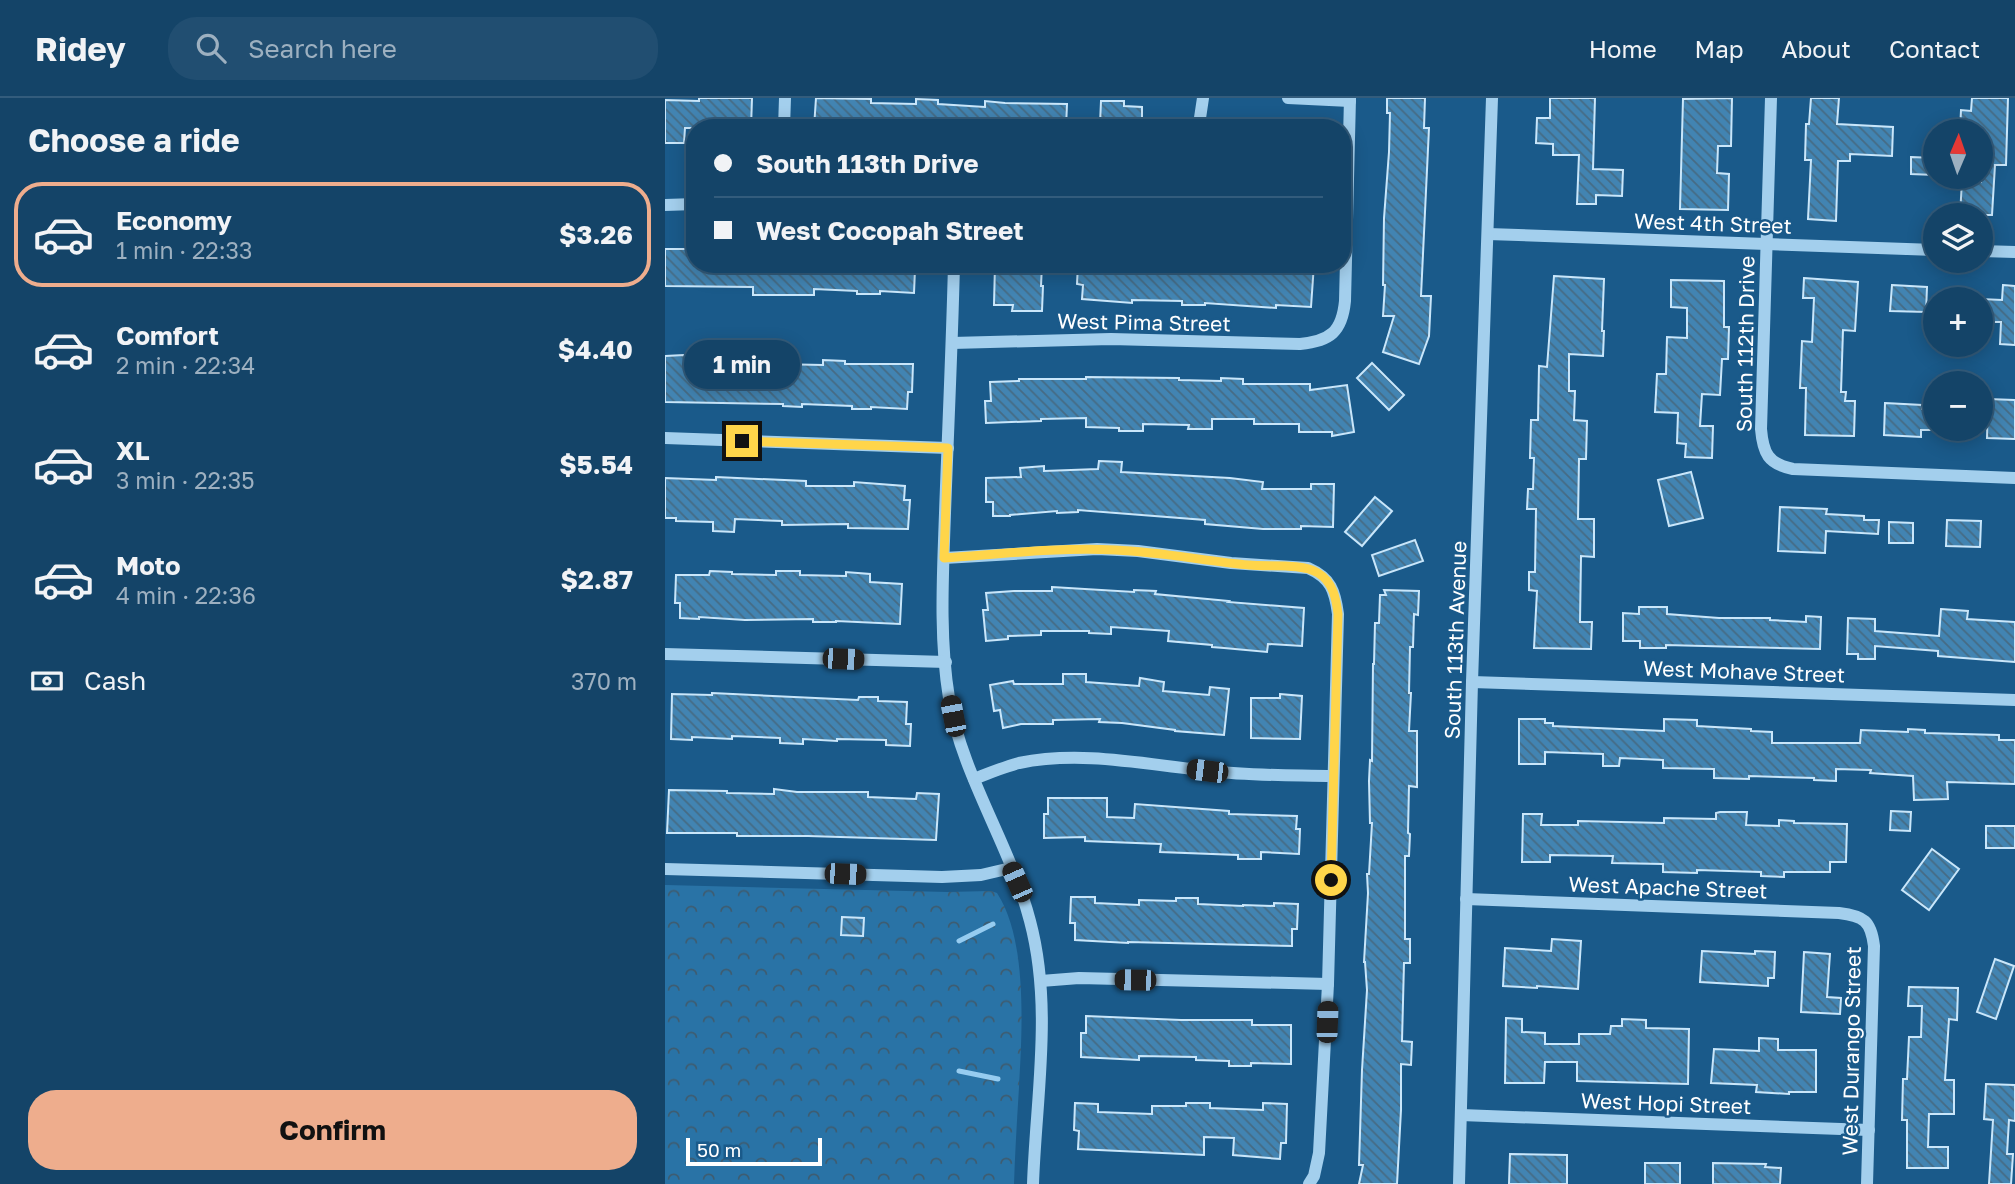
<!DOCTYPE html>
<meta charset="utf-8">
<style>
body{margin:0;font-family:"Golos Text",sans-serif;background:#214e71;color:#f1f3f6;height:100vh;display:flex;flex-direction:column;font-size:26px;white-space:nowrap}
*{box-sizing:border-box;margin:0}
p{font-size:23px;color:#9db0c0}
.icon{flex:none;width:38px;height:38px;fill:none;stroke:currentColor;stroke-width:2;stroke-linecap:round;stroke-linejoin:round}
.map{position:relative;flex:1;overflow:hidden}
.side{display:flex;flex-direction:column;background:#144468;width:665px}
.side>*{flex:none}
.guide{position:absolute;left:21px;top:21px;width:665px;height:154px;border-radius:28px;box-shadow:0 4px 18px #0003,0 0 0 2px #335c7c;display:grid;align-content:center;height:154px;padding:0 28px;background:#144468}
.needle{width:46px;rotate:2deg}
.buttons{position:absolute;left:1258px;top:21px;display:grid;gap:14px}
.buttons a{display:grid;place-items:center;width:70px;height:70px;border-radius:50%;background:#144468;box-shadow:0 4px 18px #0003,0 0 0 2px #335c7c;font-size:35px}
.scale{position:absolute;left:21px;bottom:18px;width:136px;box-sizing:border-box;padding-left:7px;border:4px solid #fff;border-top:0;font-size:19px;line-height:24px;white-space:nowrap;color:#fff;-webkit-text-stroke:5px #1a5a8a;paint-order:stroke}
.end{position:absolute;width:32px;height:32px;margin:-16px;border:9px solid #ffd54a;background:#111;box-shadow:0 0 0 4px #111}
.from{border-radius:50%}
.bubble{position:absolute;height:49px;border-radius:24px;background:#144468;box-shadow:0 4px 18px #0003,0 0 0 2px #335c7c;font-size:23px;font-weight:700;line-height:49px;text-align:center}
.car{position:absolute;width:21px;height:42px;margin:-21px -10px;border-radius:9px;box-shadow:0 0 5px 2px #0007;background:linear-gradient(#222 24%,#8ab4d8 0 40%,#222 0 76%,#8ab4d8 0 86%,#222 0)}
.guide b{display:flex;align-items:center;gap:24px;height:66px;font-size:26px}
.guide b+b{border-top:2px solid #335c7c}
.guide i{width:18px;height:18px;background:#f1f3f6}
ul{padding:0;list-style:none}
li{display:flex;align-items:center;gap:21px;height:105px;margin:0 14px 10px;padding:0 14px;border:4px solid transparent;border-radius:28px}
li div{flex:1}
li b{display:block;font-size:26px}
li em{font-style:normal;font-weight:700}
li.active{border-color:#eead8d}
li>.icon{width:63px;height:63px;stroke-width:1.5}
h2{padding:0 28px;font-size:32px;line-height:84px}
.pay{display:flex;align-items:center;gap:18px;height:77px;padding:0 28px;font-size:26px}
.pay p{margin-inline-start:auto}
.primary-button{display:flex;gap:14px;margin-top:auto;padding:14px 28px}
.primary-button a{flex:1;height:80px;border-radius:28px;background:#eead8d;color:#111;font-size:28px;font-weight:700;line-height:80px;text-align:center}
header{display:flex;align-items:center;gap:42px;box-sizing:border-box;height:98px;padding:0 35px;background:#144468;border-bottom:2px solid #335c7c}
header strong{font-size:33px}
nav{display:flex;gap:38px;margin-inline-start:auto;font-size:24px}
.search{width:490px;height:63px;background:#214e71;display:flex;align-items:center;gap:18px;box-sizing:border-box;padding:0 24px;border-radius:28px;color:#9db0c0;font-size:26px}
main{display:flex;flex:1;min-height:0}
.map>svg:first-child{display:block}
</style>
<header>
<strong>Ridey</strong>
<div class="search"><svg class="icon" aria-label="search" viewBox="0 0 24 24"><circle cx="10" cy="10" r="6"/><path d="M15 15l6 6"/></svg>Search here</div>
<nav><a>Home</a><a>Map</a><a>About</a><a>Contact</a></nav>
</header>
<main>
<section class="side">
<h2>Choose a ride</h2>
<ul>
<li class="active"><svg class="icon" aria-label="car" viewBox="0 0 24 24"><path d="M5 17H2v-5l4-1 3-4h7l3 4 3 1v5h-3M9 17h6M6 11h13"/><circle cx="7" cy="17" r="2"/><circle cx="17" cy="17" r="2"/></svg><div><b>Economy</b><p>1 min · 22:33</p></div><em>$3.26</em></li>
<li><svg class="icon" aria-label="car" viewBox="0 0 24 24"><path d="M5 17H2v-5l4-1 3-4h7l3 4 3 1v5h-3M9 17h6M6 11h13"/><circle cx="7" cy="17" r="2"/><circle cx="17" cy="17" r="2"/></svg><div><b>Comfort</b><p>2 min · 22:34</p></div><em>$4.40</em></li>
<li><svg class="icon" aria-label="car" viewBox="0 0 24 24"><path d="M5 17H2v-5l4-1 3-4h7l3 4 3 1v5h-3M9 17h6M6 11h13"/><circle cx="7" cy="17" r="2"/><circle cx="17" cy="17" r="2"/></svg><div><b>XL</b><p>3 min · 22:35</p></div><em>$5.54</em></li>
<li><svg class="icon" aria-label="car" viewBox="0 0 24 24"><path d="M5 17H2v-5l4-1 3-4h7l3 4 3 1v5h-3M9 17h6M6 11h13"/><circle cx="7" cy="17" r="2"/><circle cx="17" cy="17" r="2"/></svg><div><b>Moto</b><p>4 min · 22:36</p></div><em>$2.87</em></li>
</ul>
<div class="pay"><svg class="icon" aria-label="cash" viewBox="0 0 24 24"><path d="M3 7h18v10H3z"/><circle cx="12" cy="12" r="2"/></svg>Cash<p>370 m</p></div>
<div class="primary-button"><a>Confirm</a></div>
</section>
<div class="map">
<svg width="1350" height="1086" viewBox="0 0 1350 1086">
<defs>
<pattern id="park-crowns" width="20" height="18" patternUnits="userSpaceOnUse" patternTransform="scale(1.75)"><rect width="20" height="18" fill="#2973a6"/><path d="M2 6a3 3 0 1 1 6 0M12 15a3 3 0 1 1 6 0" fill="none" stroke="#3e5c70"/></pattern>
<pattern id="building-back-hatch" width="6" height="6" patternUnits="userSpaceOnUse" patternTransform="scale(1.75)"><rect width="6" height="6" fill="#4284b2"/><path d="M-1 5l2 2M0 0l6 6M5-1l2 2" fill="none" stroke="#466b84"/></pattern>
</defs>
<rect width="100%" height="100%" fill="#1a5a8a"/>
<path fill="url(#park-crowns)" d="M0,787L282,794L326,793L332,795C363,842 357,934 354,989C352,1022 350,1054 349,1086H0Z"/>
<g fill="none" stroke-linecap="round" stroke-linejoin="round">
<g stroke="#96ccf0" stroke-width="5">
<polyline points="294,843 328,826"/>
<polyline points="294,973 333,981"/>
</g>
</g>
<g fill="url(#building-back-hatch)" stroke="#c9e6fa" stroke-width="2">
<polygon points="34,0 87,0 86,30 20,30 19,45 0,45 0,2 34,3"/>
<polygon points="151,0 206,1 206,5 251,6 251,1 273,2 273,6 320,9 320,3 340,5 402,6 401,30 149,30"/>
<polygon points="722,0 760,0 759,30 764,30 756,198 766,198 764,238 754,266 718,254 729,218 718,218 720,187 718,187 719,120 724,54 725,15 722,15"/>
<polygon points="885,0 930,0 928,71 958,72 957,98 931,97 931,106 912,106 914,57 888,57 888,46 871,45 872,20 885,20"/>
<polygon points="1067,0 1066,48 1053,48 1052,75 1064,76 1063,112 1015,111 1018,1"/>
<polygon points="1146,0 1174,0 1172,26 1228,29 1227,58 1185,56 1185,63 1173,63 1171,123 1143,121 1146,62 1140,62 1141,26 1144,26"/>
<polygon points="1307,0 1343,0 1341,67 1330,67 1327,117 1295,117 1297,83 1316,84 1316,33 1295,33 1296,12 1306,13"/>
<polygon points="436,3 459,3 459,8 477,9 477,27 435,26"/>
<polygon points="1246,59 1269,60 1269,77 1246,76"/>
<polygon points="0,151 30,151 30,166 246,166 245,170 250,171 249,195 215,193 215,196 192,196 192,193 149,191 149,197 88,197 88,189 0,188"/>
<polygon points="330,166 377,166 376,188 378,188 377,213 347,213 348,207 329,207"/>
<polygon points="413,166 649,166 646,209 611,207 611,210 540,205 540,207 517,207 517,203 467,202 467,205 417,201 418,187 412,186"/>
<polygon points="889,178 939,181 937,233 939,233 938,258 904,256 904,293 910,293 909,322 922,323 921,361 914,361 913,421 929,421 929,459 916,458 915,524 927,524 926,551 869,550 872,493 864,492 864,474 870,474 871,411 862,411 863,391 868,391 869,360 865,360 866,322 873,322 874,268 882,269"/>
<polygon points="1139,180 1193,184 1190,233 1178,232 1176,294 1181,294 1180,303 1190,303 1189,338 1140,337 1141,290 1135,290 1137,243 1147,244 1149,200 1138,200"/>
<polygon points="1006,182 1059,183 1059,229 1064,229 1063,261 1057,261 1055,297 1037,296 1035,328 1048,328 1047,360 1020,359 1021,346 1012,345 1013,315 990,314 992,276 1001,276 1002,239 1022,240 1022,210 1006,209"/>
<polygon points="1227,187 1262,189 1261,214 1225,213"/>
<polygon points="1338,187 1350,188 1350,247 1335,246 1336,224 1316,224 1316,201 1337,202"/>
<polygon points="19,257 73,260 73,264 110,264 110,266 158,267 158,262 180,263 180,266 248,266 247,294 243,294 242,311 206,309 206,311 187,311 187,308 137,306 137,309 118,308 118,306 0,304 0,258"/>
<polygon points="707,265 739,297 724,312 692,280"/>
<polygon points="421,279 514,280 514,282 556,283 556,280 578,281 578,286 645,286 645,292 682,287 689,334 667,338 667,334 634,334 634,326 589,326 589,321 547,321 547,331 523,331 524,327 478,326 478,333 454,333 454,330 421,329 421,320 376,321 376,323 321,325 320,303 326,303 325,284 354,283 354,281 421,281"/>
<polygon points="1323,301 1350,302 1350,341 1322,340"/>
<polygon points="1220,305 1257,307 1257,311 1270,311 1270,332 1256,332 1256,339 1219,337"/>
<polygon points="434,363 457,364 456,374 565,380 598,384 597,391 646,391 646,386 669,386 668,429 636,428 636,431 598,431 540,426 540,422 413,412 413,414 392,415 392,413 345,417 345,418 328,418 328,404 321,404 321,380 356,379 355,370 379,368 379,373 433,371"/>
<polygon points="1026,374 1038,420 1004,428 993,382"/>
<polygon points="51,379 141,383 141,388 189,388 189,384 240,388 239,402 245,402 243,431 183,430 183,426 117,427 117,423 70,421 69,434 48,433 48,424 11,423 11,420 0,420 0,380 51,382"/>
<polygon points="710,399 727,413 697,448 680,434"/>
<polygon points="1115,409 1162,411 1161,416 1199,418 1199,422 1214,422 1213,436 1161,433 1160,455 1113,453"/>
<polygon points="1282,422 1316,423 1315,449 1281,448"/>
<polygon points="1224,424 1248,425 1248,445 1224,445"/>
<polygon points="750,442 758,463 714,478 707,457"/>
<polygon points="45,473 67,474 67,476 111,477 111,473 135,473 135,477 181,478 181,474 205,476 205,484 237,486 235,526 171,523 171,524 148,524 148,521 80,522 34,519 34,521 15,520 15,505 10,505 11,477 44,477"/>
<polygon points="387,489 469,494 469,492 491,493 490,496 564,503 563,504 639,510 637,548 603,546 602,554 559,550 547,549 547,547 503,543 504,533 446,529 446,536 424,535 424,533 376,533 376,537 343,538 343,541 321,543 318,512 323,512 321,495 349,493 387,493"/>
<polygon points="719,492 754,493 753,517 749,516 748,549 745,549 744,595 746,595 744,633 752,633 752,689 744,688 743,735 745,736 744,758 740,758 740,841 745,841 745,865 739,865 737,943 747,944 746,967 736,966 736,1012 732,1086 694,1086 698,1067 694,1067 697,972 702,892 700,864 699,864 703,795 702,776 704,776 707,725 705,725 704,683 705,662 707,663 708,566 709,566 710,525 714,525 715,497 721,497"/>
<polygon points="974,509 1002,509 1002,516 1054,520 1105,520 1105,522 1141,524 1141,518 1156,519 1155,551 1001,547 1001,550 975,550 975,543 958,543 958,515 974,516"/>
<polygon points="1276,511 1303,513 1302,521 1350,524 1350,564 1273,558 1273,553 1210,548 1210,561 1193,561 1193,556 1182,556 1183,520 1210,521 1210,533 1274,538"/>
<polygon points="398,576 421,576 421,584 474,588 475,580 499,584 498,593 544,597 545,589 564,591 559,637 510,633 510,632 457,625 434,624 435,621 388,622 388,626 356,626 338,630 335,612 329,613 325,587 348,583 349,586 398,586"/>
<polygon points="47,595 193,602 194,599 213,599 213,603 242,604 241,626 246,626 245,648 221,647 221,642 172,641 172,643 138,641 138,646 115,645 115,640 67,638 67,641 27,639 27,642 6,641 7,596 47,597"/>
<polygon points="615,596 637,598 635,641 586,640 586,600 615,600"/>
<polygon points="854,621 880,621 880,625 888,625 888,628 999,633 999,621 1032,622 1032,628 1086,631 1086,633 1107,634 1107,645 1195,645 1196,632 1243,634 1243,631 1260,632 1260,635 1334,637 1334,642 1350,642 1350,686 1282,684 1283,701 1249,702 1248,678 1205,675 1206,672 1171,671 1171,683 1149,682 1149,680 1084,678 1084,681 1049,680 1049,671 998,670 998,662 955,660 954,668 938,668 938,656 880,654 880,666 854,666"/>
<polygon points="109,691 132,694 203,694 203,699 251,701 252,695 274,696 271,742 143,738 72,738 72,735 2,735 4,692 62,693 62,695 109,696"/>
<polygon points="383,700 442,700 442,719 469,720 470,706 564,713 564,716 632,718 631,731 635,731 634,756 596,754 596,761 573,761 573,757 495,754 496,746 420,743 420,739 379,740 379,716 383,716"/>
<polygon points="1226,713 1246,714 1245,733 1225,732"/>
<polygon points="1055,714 1082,714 1081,727 1114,728 1114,722 1129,723 1129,725 1182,726 1181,764 1165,764 1165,774 1119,774 1119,779 1096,778 1096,774 1032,772 1032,775 998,774 998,766 947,765 948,758 885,757 885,764 857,764 858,716 877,716 876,727 913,727 913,723 999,725 999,720 1051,721 1051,715"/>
<rect x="1321" y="728" width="29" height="22"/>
<polygon points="1267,751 1294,771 1264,812 1237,792"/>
<polygon points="406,799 430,799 430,805 474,807 474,802 511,803 511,800 533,800 533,806 578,808 578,807 609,808 609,805 633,806 632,831 627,831 627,848 463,844 463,845 410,842 410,825 405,825"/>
<polygon points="177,819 199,820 198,838 176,837"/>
<polygon points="887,841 916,843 913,891 872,888 872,890 838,888 840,850 886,853"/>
<polygon points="1037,853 1090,856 1090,853 1110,854 1109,880 1103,880 1103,888 1035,884"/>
<polygon points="1139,854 1165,856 1162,899 1176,900 1175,916 1136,914"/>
<polygon points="1330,861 1349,868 1331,921 1312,914"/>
<polygon points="1244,889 1293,890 1292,922 1284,921 1280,982 1289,982 1289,1016 1264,1016 1263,1049 1283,1049 1283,1070 1242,1070 1242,1022 1237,1022 1238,981 1242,981 1244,939 1256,939 1257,908 1243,908"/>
<polygon points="421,918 516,922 587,922 587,927 626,927 626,966 586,965 586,968 564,968 564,963 531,962 531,959 474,958 474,962 416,959 416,935 421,935"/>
<polygon points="841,920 857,921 857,934 880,935 880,946 914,946 914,936 945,936 946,928 957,928 957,921 981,922 981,930 1024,931 1023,986 912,983 912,964 880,964 879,985 840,985"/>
<polygon points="1094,940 1113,941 1113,952 1151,952 1151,994 1124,994 1124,996 1091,994 1092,987 1046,985 1049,951 1094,953"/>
<polygon points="1321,986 1350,987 1350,1023 1344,1022 1342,1056 1348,1056 1346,1086 1324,1086 1328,1022 1319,1021"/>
<polygon points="410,1005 433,1006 433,1014 487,1016 487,1008 521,1008 521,1005 545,1005 545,1010 598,1012 598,1005 622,1006 621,1045 616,1045 615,1061 568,1057 569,1040 539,1039 539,1057 413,1051 414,1033 409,1032"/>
<polygon points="845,1056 902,1057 902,1086 844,1086"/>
<rect x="980" y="1065" width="35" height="21"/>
<polygon points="1048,1065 1101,1066 1100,1069 1116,1070 1115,1086 1048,1086"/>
</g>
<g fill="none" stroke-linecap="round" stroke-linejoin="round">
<g stroke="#a3cfed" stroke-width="12">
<polyline points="623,0 685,3"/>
<path d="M1106,0L1096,331C1098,355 1103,366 1128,371L1350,380"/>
<polyline points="535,20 538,0"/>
<polyline points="119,30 120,0"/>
<polyline points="0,107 30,106"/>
<polyline points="823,136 1270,152"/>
<polyline points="1316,153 1350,154"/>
<path d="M289,166C287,249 283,332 280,415C278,475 274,539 284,600C297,678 345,746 365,823C388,909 371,999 368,1086"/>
<path d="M287,245L446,241L635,246C665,243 677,234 680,203L685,0"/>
<polyline points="0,340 283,350"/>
<path d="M279,460L432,451L473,453L566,465L643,470C666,480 670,493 673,516L663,886L654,1055L649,1078L644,1086"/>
<polyline points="0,556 281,564"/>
<polyline points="807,584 1350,602"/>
<path d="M309,681C324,675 339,669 354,665C418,652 482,667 545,673C586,678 627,677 668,678"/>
<polyline points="0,771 277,779 316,777 346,770"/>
<path d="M801,801L1174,815C1199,818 1206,823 1209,848L1202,1086"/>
<polyline points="376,883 414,880 663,886"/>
<polyline points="796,1017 1204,1032"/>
<polyline points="794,1086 807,584 827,0"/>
</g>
</g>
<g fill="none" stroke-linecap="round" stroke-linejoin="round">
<path stroke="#ffd54a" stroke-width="9" d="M77,343L283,350L279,460C336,456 394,449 451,452C496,454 540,463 584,467C604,469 637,465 653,475C668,484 671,500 673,516L666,782"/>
</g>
<g text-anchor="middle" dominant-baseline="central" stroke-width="5" stroke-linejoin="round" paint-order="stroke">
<g font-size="21" fill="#fff" stroke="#1a5a8a">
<text transform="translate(1048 125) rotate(2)">West 4th Street</text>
<text transform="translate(479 224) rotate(1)">West Pima Street</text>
<text transform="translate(1080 246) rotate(-89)">South 112th Drive</text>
<text transform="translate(790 542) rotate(-88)">South 113th Avenue</text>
<text transform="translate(1079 573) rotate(2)">West Mohave Street</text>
<text transform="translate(1003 789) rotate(2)">West Apache Street</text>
<text transform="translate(1186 953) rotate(-89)">West Durango Street</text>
<text transform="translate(1001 1005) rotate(2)">West Hopi Street</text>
</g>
</g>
</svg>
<div class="buttons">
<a><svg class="needle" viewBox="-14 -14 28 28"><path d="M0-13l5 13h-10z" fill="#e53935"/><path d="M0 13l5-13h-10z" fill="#9db0c0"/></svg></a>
<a><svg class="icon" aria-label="layers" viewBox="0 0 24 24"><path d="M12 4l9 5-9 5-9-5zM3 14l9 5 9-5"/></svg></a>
<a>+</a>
<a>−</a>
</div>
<div class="scale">50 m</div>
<i class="end from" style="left:666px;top:782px"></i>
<i class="end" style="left:77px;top:343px"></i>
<div class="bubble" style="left:19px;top:242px;width:116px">1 min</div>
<i class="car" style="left:178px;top:561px;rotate:92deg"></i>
<i class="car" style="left:288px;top:618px;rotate:349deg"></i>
<i class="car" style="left:542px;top:673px;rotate:277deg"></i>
<i class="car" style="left:180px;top:776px;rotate:92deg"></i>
<i class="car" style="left:352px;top:784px;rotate:336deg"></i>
<i class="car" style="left:470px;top:882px;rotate:271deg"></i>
<i class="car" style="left:662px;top:924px;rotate:2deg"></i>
<div class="guide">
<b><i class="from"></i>South 113th Drive</b>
<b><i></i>West Cocopah Street</b>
</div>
</div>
</main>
